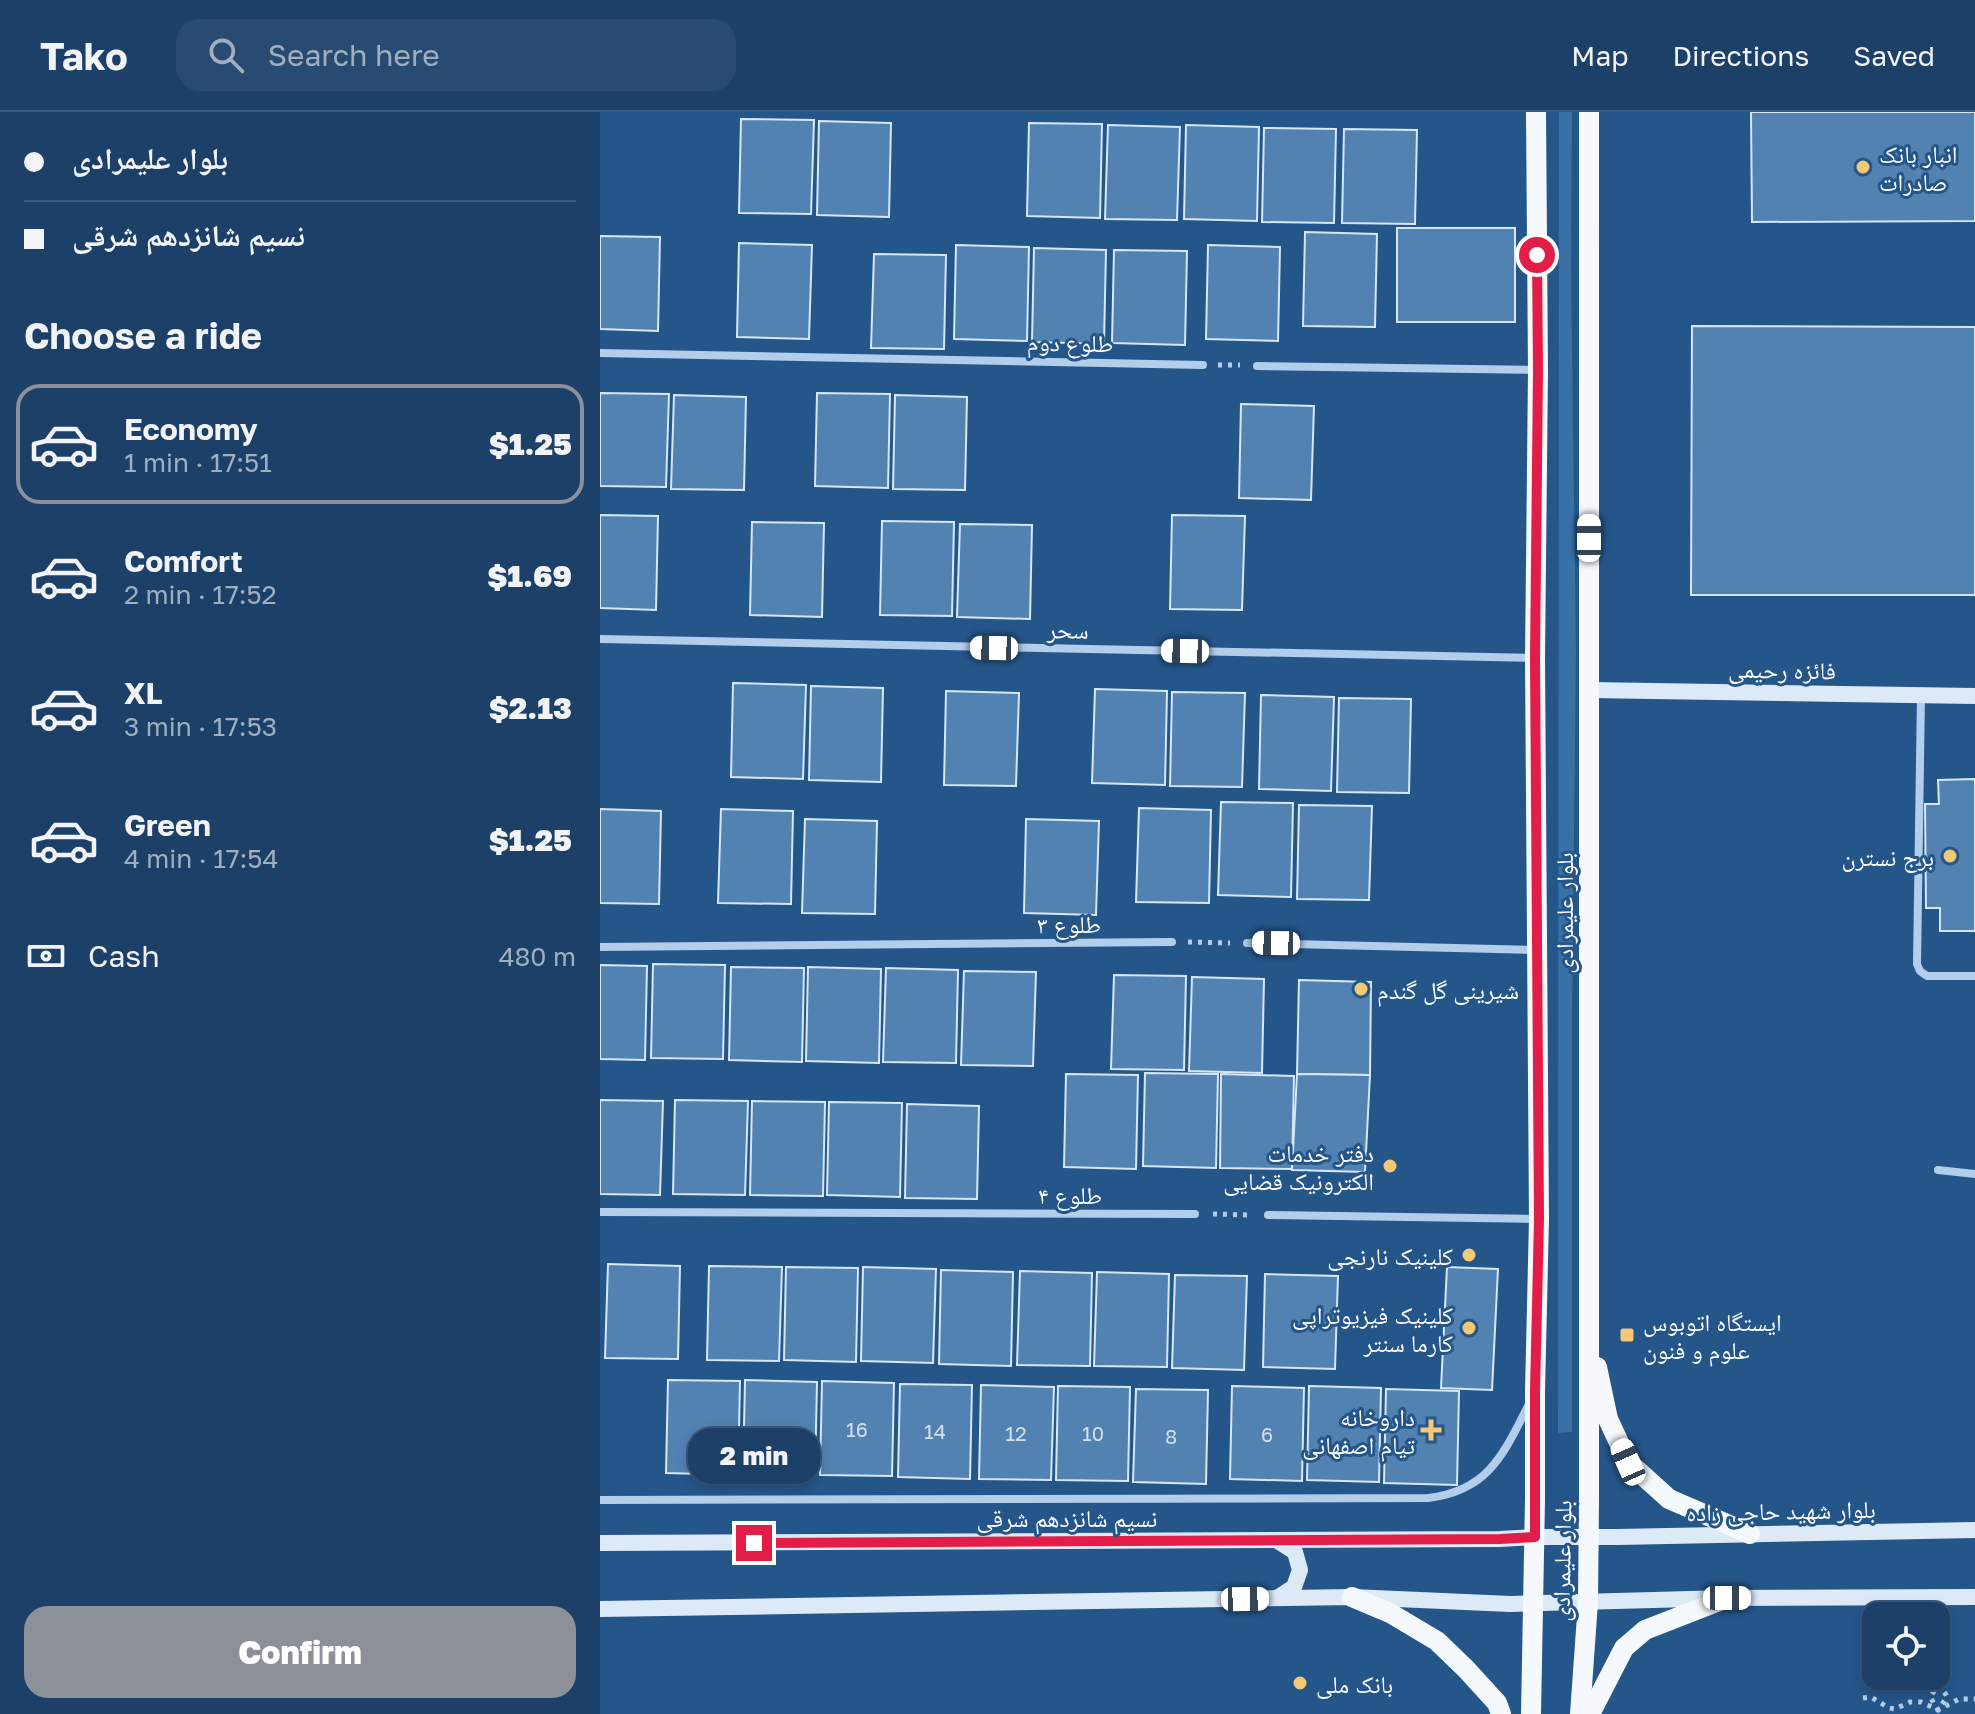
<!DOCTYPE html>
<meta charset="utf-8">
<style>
body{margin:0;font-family:"Golos Text","Noto Naskh Arabic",sans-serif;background:#294b71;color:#f1f3f6;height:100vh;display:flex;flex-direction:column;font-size:30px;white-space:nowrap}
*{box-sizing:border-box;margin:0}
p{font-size:26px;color:#a0afc0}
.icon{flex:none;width:44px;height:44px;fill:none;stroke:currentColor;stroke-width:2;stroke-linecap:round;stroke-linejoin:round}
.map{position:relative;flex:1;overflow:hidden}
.sheet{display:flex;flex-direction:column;background:#1c4068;width:600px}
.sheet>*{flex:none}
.guide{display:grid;align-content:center;height:176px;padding:0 24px;background:#1c4068}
.tools{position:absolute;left:1262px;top:1490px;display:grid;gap:16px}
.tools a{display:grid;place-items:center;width:88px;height:88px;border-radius:16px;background:#1c4068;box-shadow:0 4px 12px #0003,0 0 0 2px #3a597c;font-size:40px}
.end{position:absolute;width:36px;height:36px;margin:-18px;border:10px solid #e11d48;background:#fff;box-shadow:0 0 0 4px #fff}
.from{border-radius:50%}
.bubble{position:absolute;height:56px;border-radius:24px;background:#1c4068;box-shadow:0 4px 12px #0003,0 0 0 2px #3a597c;font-size:26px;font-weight:800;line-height:56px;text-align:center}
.car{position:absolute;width:24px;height:48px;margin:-24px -12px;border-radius:10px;box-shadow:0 0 6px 2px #0007;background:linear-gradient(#fff 24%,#345 0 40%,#fff 0 76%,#345 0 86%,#fff 0)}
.guide b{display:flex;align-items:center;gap:28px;height:76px;font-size:30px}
.guide b+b{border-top:2px solid #3a597c}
.guide i{width:20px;height:20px;background:#f1f3f6}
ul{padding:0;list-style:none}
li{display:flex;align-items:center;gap:24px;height:120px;margin:0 16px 12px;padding:0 8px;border:4px solid transparent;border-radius:24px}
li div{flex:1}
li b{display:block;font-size:30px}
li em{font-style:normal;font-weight:800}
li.on{border-color:#8c9099}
li>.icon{width:72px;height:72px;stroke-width:1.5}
h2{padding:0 24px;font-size:36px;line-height:96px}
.pay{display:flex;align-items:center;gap:20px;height:88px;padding:0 24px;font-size:30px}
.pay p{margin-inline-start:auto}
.button{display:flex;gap:16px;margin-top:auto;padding:16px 24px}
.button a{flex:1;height:92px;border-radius:24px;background:#8c9099;color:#fff;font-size:32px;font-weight:800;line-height:92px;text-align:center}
header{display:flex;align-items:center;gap:48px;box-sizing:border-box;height:112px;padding:0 40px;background:#1c4068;border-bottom:2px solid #3a597c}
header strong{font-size:38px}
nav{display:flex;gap:44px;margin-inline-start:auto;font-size:28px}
.search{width:560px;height:72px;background:#294b71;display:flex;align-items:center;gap:20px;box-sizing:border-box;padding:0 28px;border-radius:24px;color:#a0afc0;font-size:30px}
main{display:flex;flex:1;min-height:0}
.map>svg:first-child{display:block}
</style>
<header>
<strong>Tako</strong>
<div class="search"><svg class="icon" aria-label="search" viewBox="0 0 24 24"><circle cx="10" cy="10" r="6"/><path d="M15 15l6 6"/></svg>Search here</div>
<nav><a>Map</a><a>Directions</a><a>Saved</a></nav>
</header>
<main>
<section class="sheet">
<div class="guide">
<b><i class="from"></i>بلوار علیمرادی</b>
<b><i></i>نسیم شانزدهم شرقی</b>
</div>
<h2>Choose a ride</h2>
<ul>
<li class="on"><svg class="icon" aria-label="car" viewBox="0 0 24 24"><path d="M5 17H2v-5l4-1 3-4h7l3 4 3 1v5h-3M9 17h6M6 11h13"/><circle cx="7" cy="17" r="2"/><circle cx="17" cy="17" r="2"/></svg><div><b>Economy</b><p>1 min · 17:51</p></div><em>$1.25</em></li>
<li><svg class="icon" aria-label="car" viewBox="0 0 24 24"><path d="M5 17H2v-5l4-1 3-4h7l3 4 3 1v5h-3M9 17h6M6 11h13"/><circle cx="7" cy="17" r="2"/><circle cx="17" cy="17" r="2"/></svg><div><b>Comfort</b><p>2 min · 17:52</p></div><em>$1.69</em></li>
<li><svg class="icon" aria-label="car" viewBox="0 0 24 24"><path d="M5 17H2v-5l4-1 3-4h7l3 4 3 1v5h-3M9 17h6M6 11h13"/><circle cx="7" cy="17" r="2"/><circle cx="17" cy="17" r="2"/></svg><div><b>XL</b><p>3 min · 17:53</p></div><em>$2.13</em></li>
<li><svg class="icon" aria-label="car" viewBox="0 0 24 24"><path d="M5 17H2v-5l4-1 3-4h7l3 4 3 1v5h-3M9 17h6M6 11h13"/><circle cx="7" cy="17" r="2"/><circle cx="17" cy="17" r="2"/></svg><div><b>Green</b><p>4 min · 17:54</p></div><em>$1.25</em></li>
</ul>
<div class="pay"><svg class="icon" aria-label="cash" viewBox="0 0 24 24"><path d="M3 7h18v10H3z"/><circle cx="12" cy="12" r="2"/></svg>Cash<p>480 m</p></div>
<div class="button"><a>Confirm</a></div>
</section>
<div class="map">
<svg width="1375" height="1602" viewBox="0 0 1375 1602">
<rect width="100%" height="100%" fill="#25568a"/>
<polygon fill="#3970a6" points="959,0 972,0 971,157 976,539 972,905 972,1320 958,1321"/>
<g fill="#5182b2" stroke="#d6e7f7" stroke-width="2">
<polygon points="1151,0 1375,0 1375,109 1152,110"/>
<polygon points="141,7 214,8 211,102 139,101"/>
<polygon points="219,9 291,11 289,105 217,103"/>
<polygon points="429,11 502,12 500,106 427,104"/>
<polygon points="508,13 580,15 577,108 505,107"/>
<polygon points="586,13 659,15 657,109 584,107"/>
<polygon points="664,16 736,17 734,111 662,110"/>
<polygon points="744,17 817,18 815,112 742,111"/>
<rect x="797" y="116" width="118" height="94"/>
<polygon points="705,120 777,122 775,215 703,214"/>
<polygon points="0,124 60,125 58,219 0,217"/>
<polygon points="139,131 212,133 209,227 137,225"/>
<polygon points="356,133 429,135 427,229 354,227"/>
<polygon points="608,133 680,135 678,229 606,227"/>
<polygon points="434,136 506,138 504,232 432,230"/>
<polygon points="514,138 587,139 585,233 512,231"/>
<polygon points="274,142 346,143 344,237 271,236"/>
<polygon points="1092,214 1375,215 1375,483 1091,483"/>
<polygon points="0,281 69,282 66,375 0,374"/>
<polygon points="217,281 290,282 288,376 215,374"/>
<polygon points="74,283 146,285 144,378 71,377"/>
<polygon points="295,283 367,285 365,378 293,377"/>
<polygon points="641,292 714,294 711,388 639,386"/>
<polygon points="0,403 58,404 56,498 0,496"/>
<polygon points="572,403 645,404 642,498 570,497"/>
<polygon points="282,409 354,410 352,504 280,503"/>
<polygon points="152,410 224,411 222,505 150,503"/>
<polygon points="360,412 432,413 430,507 357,505"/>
<polygon points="133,571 206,573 203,667 131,665"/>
<polygon points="211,574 283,576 281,670 209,668"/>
<polygon points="495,577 567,579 565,673 492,671"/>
<polygon points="346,579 419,581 416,674 344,673"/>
<polygon points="572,580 645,581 642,675 570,674"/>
<polygon points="661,583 734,585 731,679 659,677"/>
<polygon points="739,586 811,587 809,681 737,680"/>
<polygon points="1375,667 1375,819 1340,819 1340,796 1326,796 1325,692 1339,692 1338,668"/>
<polygon points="621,690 693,691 691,785 618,783"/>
<polygon points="699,693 772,694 769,788 697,787"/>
<polygon points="539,696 611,698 609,791 536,790"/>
<polygon points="0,697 61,699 59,792 0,791"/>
<polygon points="121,697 193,699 191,792 118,791"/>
<polygon points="205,707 277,709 275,802 202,801"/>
<polygon points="426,707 499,709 496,803 424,801"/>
<polygon points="53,852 125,853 123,947 51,946"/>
<polygon points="0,853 47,854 45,948 0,947"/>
<polygon points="131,855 204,856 202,950 129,948"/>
<polygon points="208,855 281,857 279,951 206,949"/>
<polygon points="286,856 358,858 356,951 283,950"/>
<polygon points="364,859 436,860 433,954 361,953"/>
<polygon points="514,863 586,864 584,958 511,957"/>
<polygon points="592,865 664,867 662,961 589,959"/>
<polygon points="699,868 771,870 770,963 697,962"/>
<polygon points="545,961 618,962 616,1056 543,1054"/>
<polygon points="466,962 538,963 536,1057 464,1055"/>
<polygon points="621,962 694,964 692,1057 620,1056"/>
<polygon points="697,962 770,963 765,1060 692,1058"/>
<polygon points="0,988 63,989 60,1083 0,1082"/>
<polygon points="75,988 148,989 145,1083 73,1082"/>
<polygon points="152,989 225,990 223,1084 150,1083"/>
<polygon points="229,990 302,991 300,1085 227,1083"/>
<polygon points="307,992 379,994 377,1087 305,1086"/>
<polygon points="8,1152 80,1154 78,1247 5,1246"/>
<polygon points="109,1154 182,1155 179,1249 107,1248"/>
<polygon points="186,1155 258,1156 256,1250 184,1248"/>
<polygon points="263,1155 336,1157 333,1251 261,1249"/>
<polygon points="847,1155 898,1157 892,1278 841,1276"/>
<polygon points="341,1158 413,1160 411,1254 339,1252"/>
<polygon points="420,1159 492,1161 490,1254 417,1253"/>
<polygon points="497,1160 569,1162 567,1255 494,1254"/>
<polygon points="665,1162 738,1164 735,1257 663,1255"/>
<polygon points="575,1163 647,1164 644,1258 572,1256"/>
<polygon points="68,1268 140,1269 138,1363 66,1361"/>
<polygon points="145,1268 217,1270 215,1363 143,1362"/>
<polygon points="222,1269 294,1271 292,1364 220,1363"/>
<polygon points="300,1272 372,1273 370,1367 298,1365"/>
<polygon points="381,1273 454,1275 451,1368 379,1367"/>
<polygon points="458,1274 530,1275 528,1369 456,1368"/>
<polygon points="632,1274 704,1276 702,1369 630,1367"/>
<polygon points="709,1274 781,1276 779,1370 707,1368"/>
<polygon points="536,1277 608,1278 606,1372 533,1370"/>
<polygon points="786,1277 859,1279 857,1373 784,1371"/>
</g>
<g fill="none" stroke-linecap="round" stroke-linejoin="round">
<g stroke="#b2ceea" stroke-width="5" stroke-dasharray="4 6" stroke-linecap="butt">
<polyline points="618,253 640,253"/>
<polyline points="588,830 630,831"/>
<polyline points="613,1102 651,1103"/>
<path d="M1333,1564C1335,1573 1343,1576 1347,1585L1338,1598L1330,1585C1334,1577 1343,1574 1344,1565L1340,1558L1336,1556"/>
<polyline points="1263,1586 1271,1585 1289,1596 1295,1597 1310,1590 1321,1590 1338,1598 1359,1587 1375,1587"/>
</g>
<g stroke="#b2ceea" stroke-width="8">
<polyline points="0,241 603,253"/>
<polyline points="657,254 938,258"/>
<polyline points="0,527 935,546"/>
<polyline points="1321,583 1317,852 1320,859 1327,864 1375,864"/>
<polyline points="647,831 937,838"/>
<polyline points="0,835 572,830"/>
<polyline points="1338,1058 1375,1062"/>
<polyline points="0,1100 595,1102"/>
<polyline points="668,1103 938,1107"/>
<path d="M0,1388L828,1386C889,1379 904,1341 929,1292"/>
</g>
<g stroke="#dceaf8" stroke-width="16">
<polyline points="989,578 1375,584"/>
<polyline points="676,1428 695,1440 700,1458 694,1475 677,1486"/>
<polyline points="0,1431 900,1427 935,1425 1018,1425 1375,1418"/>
<polyline points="0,1497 752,1485 910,1492 1127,1486 1375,1485"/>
</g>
<g stroke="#f5f9fe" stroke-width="20">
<polyline points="997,1255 1008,1307 1028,1350 1069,1387 1150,1422"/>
<polyline points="752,1485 790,1501 837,1529 866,1557 897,1591 901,1602"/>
<polyline points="931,1602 935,1388 935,1280 939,1107 935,546 938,258 936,0"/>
<polyline points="980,1602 988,1490 989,1387 989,0"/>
<polyline points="990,1602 1024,1536 1045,1518 1127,1486"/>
</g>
</g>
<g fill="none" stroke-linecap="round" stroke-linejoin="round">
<polyline stroke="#e11d48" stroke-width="10" points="154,1431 900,1427 935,1425 935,1280 939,1107 935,546 938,258 937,143"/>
</g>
<g fill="#f4c976" stroke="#25568a" stroke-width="3">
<circle cx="1263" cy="55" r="8"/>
<circle cx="1350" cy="744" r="8"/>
<circle cx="761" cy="877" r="8"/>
<circle cx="790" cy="1054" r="8"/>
<circle cx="869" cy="1143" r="8"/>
<circle cx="869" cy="1216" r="8"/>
<rect x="1019" y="1215" width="16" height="16" rx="4"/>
<path d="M827 1306h8v8h8v8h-8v8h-8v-8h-8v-8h8z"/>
<circle cx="700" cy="1571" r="8"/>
</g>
<g text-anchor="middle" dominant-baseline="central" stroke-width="6" stroke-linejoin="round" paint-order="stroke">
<g font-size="20" fill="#d4e0ec">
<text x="257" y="1317">16</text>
<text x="335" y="1319">14</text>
<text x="416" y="1321">12</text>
<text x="493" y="1321">10</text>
<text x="667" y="1322">6</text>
<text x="571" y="1324">8</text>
</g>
<g font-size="24" fill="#fff" stroke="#25568a" text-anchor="end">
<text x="1279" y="41" text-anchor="start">انبار بانک<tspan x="1279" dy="28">صادرات</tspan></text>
<text x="1334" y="744">برج نسترن</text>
<text x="777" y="877" text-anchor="start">شیرینی گل گندم</text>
<text x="774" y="1040">دفتر خدمات<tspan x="774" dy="28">الکترونیک قضایی</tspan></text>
<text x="853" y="1143">کلینیک نارنجی</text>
<text x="853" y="1202">کلینیک فیزیوتراپی<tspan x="853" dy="28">کارما سنتر</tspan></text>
<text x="1043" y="1209" text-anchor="start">ایستگاه اتوبوس<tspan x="1043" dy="28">علوم و فنون</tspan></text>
<text x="815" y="1304">داروخانه<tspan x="815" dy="28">تیام اصفهانی</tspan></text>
<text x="716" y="1571" text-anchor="start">بانک ملی</text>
</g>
<g font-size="24" fill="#fff" stroke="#25568a">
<text transform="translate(470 230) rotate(1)">طلوع دوم</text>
<text transform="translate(468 517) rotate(1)">سحر</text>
<text transform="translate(1182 557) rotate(1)">فائزه رحیمی</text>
<text transform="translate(963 801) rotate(-90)">بلوار علیمرادی</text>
<text x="469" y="811">طلوع ۳</text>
<text x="470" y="1082">طلوع ۴</text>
<text transform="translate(1181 1398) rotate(-1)">بلوار شهید حاجی زاده</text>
<text x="467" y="1405">نسیم شانزدهم شرقی</text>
<text transform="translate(961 1449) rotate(-89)">بلوار علیمرادی</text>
</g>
</g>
</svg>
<div class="tools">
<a><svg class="icon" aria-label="locate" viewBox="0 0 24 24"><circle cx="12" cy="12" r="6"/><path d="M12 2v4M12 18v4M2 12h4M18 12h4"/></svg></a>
</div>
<i class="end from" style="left:937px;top:143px"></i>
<i class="end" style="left:154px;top:1431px"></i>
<div class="bubble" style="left:88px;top:1316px;width:132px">2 min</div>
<i class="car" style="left:989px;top:426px;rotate:0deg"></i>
<i class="car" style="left:394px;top:536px;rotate:271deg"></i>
<i class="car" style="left:585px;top:539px;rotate:271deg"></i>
<i class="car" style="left:676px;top:831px;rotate:271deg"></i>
<i class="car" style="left:1028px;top:1350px;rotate:336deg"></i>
<i class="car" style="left:1127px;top:1486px;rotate:90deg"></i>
<i class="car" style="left:645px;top:1487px;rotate:89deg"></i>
</div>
</main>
